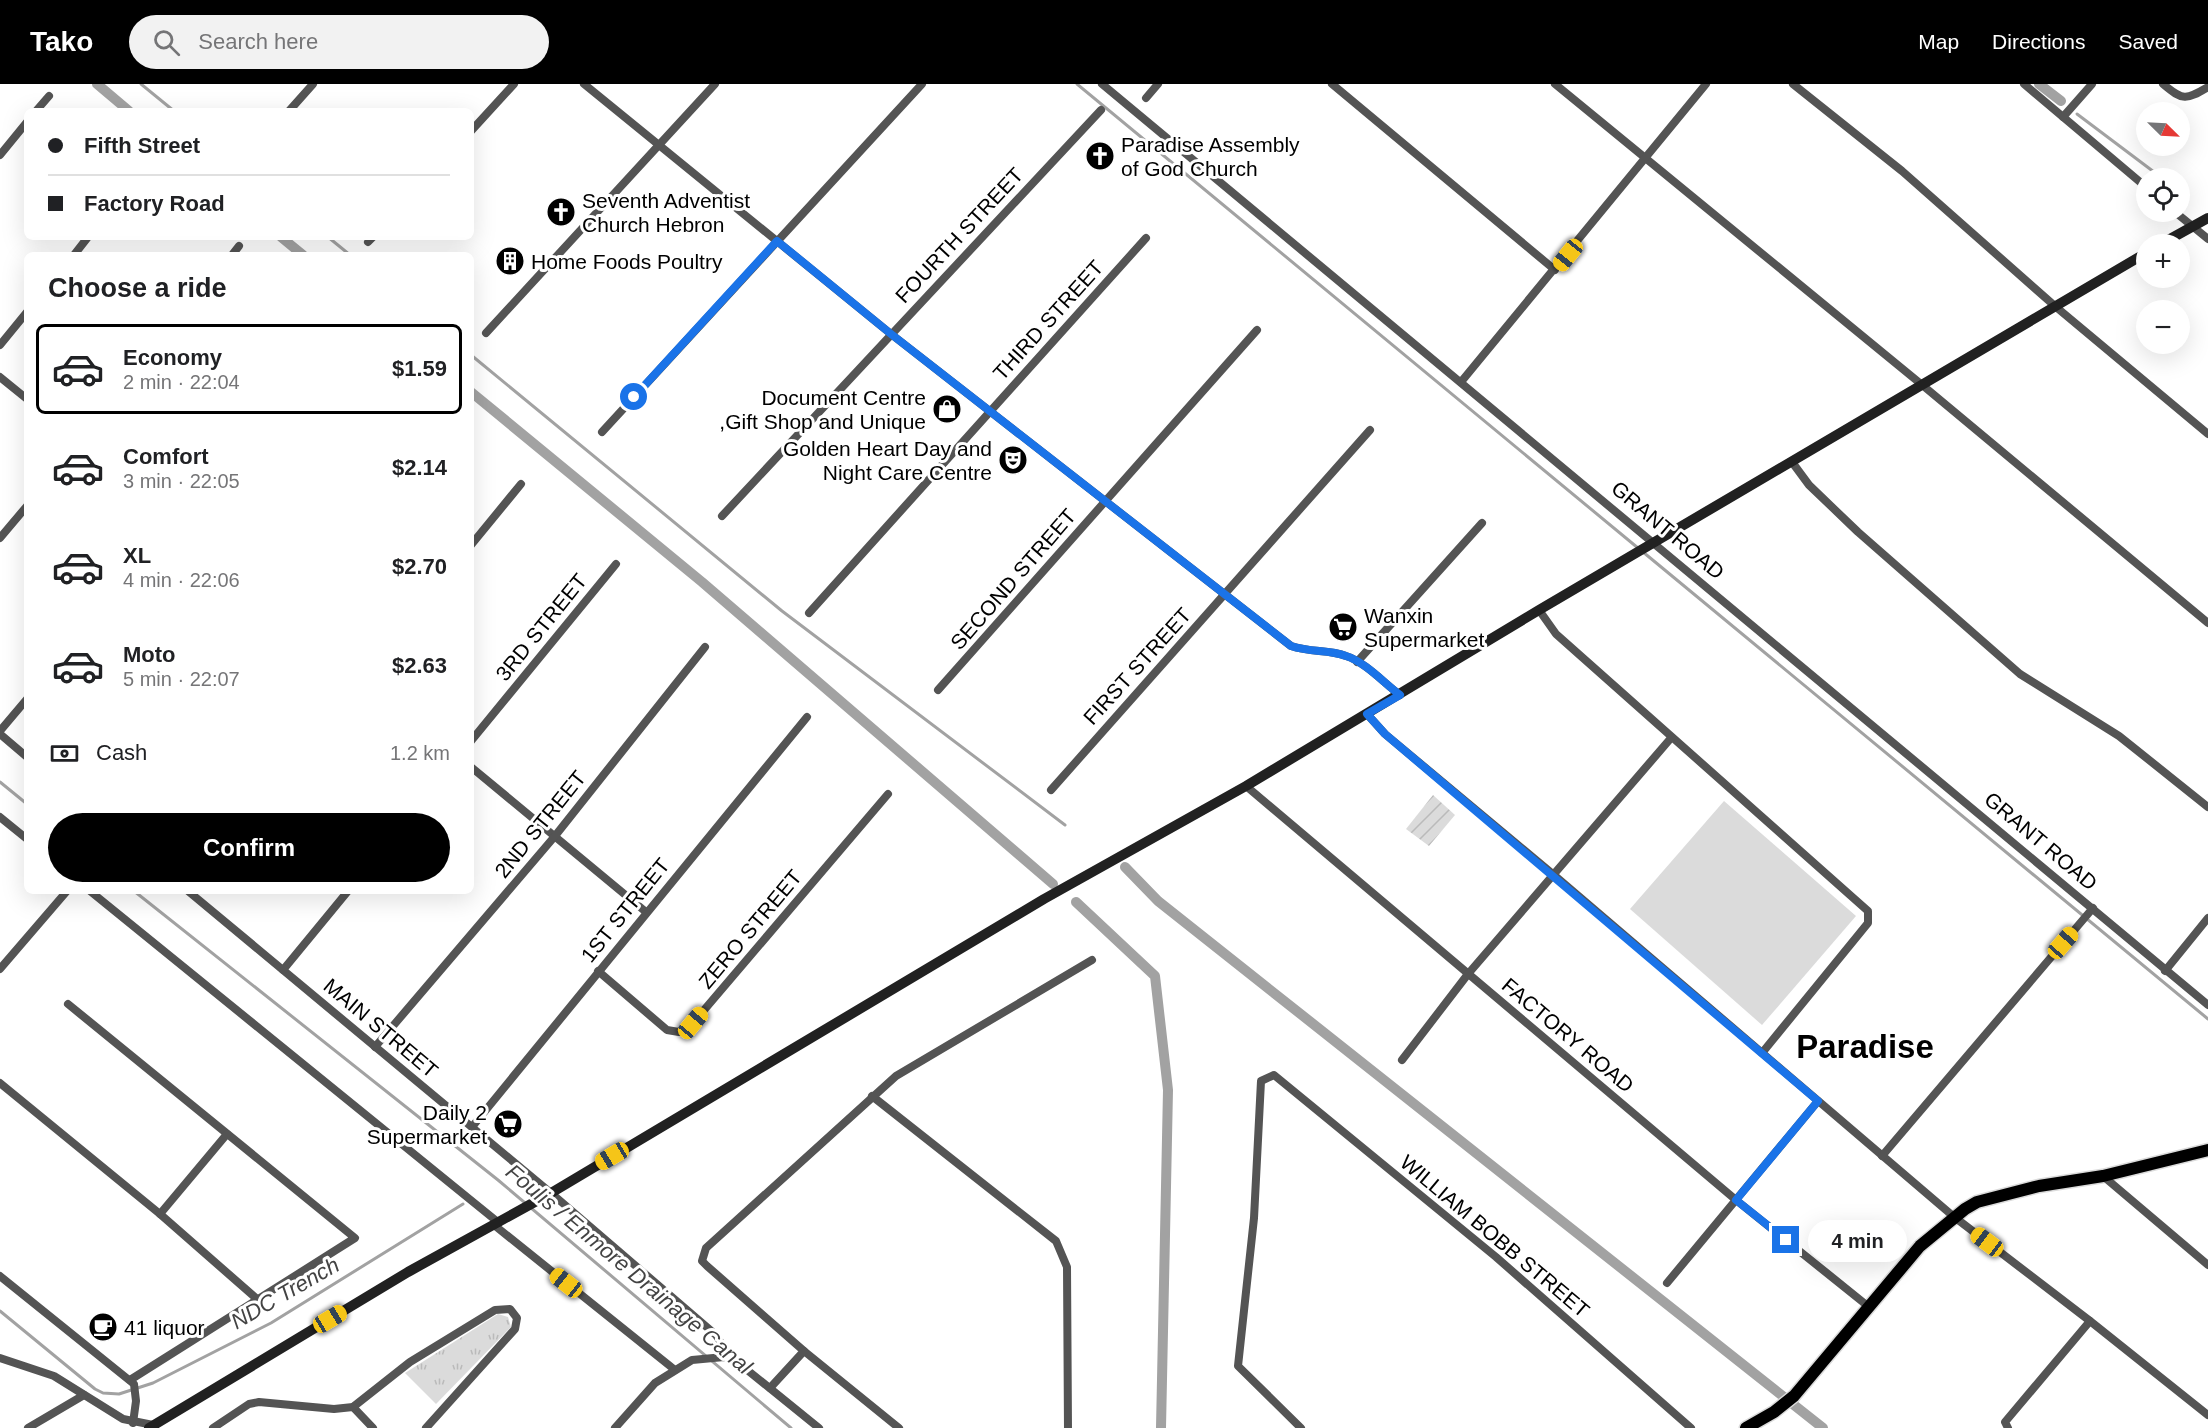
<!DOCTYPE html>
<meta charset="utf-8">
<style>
body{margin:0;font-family:Helvetica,sans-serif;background:#f2f2f2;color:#202124;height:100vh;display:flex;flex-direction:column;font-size:22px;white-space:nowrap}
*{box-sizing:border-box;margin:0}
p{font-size:20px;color:#757577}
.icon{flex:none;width:33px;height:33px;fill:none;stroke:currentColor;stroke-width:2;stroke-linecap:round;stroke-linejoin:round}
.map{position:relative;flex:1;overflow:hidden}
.panel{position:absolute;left:24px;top:168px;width:450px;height:642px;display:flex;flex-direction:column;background:#fff;border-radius:9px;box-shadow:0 6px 24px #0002}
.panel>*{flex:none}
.hud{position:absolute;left:24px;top:24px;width:450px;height:132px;border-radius:9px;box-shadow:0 6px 24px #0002;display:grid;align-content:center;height:132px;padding:0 24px;background:#fff}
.needle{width:39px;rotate:114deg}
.controls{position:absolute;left:2136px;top:18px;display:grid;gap:12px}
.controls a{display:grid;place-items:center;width:54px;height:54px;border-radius:50%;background:#fff;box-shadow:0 6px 24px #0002;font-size:30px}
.end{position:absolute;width:27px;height:27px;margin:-14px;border:8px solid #1a73e8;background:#fff;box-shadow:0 0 0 3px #fff}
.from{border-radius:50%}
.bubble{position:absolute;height:42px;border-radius:21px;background:#fff;box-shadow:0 6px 24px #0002;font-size:20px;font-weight:700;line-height:42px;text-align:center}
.car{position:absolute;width:18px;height:36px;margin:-18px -9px;border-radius:8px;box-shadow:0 0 4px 2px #0007;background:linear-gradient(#f5c518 24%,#345 0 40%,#f5c518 0 76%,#345 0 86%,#f5c518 0)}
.hud b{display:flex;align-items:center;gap:21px;height:57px;font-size:22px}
.hud b+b{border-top:2px solid #e0e0e0}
.hud i{width:15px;height:15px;background:#202124}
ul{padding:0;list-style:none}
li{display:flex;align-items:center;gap:18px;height:90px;margin:0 12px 9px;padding:0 12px;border:3px solid transparent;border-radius:9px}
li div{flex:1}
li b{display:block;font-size:22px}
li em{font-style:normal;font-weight:700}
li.current{border-color:#000}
li>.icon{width:54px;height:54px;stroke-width:1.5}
h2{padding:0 24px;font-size:27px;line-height:72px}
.pay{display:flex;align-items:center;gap:15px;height:66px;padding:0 24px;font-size:22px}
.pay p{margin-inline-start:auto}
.button{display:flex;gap:12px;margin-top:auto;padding:12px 24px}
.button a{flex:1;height:69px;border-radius:36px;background:#000;color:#fff;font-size:24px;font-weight:700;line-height:69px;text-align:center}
header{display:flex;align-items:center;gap:36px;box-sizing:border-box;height:84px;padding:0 30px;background:#000;color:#fff}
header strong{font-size:28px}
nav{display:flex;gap:33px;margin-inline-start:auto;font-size:21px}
.search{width:420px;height:54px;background:#f2f2f2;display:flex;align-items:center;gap:15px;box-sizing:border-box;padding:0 21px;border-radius:33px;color:#757577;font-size:22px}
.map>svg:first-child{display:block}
</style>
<header>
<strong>Tako</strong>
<div class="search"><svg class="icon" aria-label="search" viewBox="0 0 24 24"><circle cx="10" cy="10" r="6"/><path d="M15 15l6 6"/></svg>Search here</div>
<nav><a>Map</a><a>Directions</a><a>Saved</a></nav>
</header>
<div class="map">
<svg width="2208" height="1344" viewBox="0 0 2208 1344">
<defs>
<pattern id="grass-tufts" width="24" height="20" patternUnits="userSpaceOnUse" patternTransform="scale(1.5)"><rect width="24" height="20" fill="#dbdbdb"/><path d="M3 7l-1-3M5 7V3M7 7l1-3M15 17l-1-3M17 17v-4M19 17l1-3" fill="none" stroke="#bababa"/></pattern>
<pattern id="garden-furrows" width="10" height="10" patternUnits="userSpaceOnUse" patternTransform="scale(1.5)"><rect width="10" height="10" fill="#dbdbdb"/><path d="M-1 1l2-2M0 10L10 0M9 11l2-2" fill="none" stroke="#bababa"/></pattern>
</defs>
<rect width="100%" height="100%" fill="#fff"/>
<polygon fill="url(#grass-tufts)" points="498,1230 508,1233 511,1243 436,1320 405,1289"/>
<polygon fill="url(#garden-furrows)" points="1433,711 1455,731 1429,762 1406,745"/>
<polygon fill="#dbdbdb" points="1724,717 1856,832 1762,941 1630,825"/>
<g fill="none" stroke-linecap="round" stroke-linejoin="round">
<g stroke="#a2a2a2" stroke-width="3">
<polyline points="141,0 174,27"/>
<polyline points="1077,0 1638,464"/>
<polyline points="2077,30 2162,94"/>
<polyline points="328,153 350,171"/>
<polyline points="471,271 782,527 1065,741"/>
<polyline points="1643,468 2208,935"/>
<polyline points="0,698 27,720"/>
<polyline points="134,807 498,1096 791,1344"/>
<polyline points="0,1227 95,1305 103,1309 119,1310 153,1299 271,1239 463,1120"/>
</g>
<g stroke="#a2a2a2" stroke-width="10">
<polyline points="97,0 129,27"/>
<polyline points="2039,0 2061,17"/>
<polyline points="281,153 303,171"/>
<polyline points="471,308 702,498 1053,800"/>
<polyline points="1125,783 1158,817 1823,1344"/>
<polyline points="1076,818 1155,892 1168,1006 1161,1344"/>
</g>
<g stroke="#dbdbdb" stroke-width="15">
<polyline id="primary" points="1746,1344 1774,1328 1794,1312 1920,1162 1965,1125 1977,1118 2039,1102 2103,1092 2208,1066"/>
</g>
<g stroke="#545454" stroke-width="8">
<path d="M584,0L891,250L1291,562C1312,569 1328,565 1346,572C1365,578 1384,599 1400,611"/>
<polyline points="1102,0 2208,921"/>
<polyline points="1332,0 1555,186"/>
<polyline points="1555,0 1921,300 2208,539"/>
<polyline points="1793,0 1902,87 2056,223 2208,350"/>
<polyline points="2024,0 2146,103"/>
<path d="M2163,0C2183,17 2186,16 2208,3"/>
<polyline points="1146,14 1158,0"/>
<polyline points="36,27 49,12"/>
<polyline points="289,27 313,0"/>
<polyline points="2063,33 2092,0"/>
<polyline points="471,47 514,0"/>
<polyline points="0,71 27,38"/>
<polyline points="2175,128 2208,155"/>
<polyline points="368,158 373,153"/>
<polyline points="74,171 88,153"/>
<polyline points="232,171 239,162"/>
<polyline points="486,249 715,0"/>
<polyline points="0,261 27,228"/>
<polyline points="0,293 27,315"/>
<polyline points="1461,298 1706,0"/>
<polyline points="602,348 922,0"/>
<polyline points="1792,378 1809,401 1858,448 2020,590 2119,652 2208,723"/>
<polyline points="722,432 1101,26"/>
<polyline points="0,454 27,422"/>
<polyline points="471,461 521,400"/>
<polyline points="1539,526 1556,550 1868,827 1868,839 1762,969"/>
<polyline points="809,529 1146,154"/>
<polyline points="1357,578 1482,439"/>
<polyline points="938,606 1257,246"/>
<polyline points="1367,630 1385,650 1554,791 1953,1132 2090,1237 2208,1331"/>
<polyline points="0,647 27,615"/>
<polyline points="0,650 27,673"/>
<polyline points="471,657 616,480"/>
<polyline points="471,683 646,828"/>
<polyline points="1246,702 1736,1116 1869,1223"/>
<polyline points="1051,706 1370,346"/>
<polyline points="0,733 27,755"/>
<polyline points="90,807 499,1139"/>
<polyline points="188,807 551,1109 716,1251 731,1275"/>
<polyline points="0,885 67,807"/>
<polyline points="283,886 348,807"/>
<polyline points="598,887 667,946 679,948 693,939 888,710"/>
<polyline points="2165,887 2208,834"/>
<polyline points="68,920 355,1154 130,1296"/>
<polyline points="375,963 555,752 705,563"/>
<polyline points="1402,976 1468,890 1671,654"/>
<polyline points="0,999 160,1130 257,1215"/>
<polyline points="872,1012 1056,1157 1067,1183 1068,1344"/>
<polyline points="472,1043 807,633"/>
<polyline points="1882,1072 2093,824"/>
<polyline points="2103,1092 2208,1181"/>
<polyline points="160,1130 227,1050"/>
<polyline points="494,1141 675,1286"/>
<polyline points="0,1192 134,1300 136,1317 133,1339"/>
<polyline points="1667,1199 1818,1017"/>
<polyline points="804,1267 899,1344"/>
<polyline points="0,1274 54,1292 123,1335 153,1341"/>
<polyline points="770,1304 804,1267 707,1182 702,1177 706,1164 896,992 1092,876"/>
<polyline points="353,1323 373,1344"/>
<polyline points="28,1344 84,1311"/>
<polyline points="213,1344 249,1320 259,1318 334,1325 353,1323 410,1278 495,1226 510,1225 517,1234 515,1245 426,1344"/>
<polyline points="615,1344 655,1299 692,1276 724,1273 741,1281 819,1344"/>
<polyline points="1301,1344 1238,1282 1254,1134 1261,997 1274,991 1496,1173 1691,1344"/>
<polyline points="2008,1344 2005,1338 2090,1237"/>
</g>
<g stroke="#212121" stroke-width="10">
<polyline points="2161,160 2208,134"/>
<polyline points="149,1344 408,1188 551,1109 1044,815 1246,702 1539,526 2146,169"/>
</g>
<use href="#primary" stroke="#000" stroke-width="12"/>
</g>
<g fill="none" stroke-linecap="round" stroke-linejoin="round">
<path stroke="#1a73e8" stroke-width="8" d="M634,313L777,157L891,250L1291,562C1312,569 1328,565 1346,572C1365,578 1384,599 1400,611L1367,630L1385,650L1818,1017L1736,1116L1786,1156"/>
</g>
<defs>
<g id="church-disc" transform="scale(1.5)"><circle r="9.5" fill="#000" stroke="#fff"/><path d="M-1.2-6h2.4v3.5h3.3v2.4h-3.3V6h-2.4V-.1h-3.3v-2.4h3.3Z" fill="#fff"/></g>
<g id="building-disc" transform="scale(1.5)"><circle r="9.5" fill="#000" stroke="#fff"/><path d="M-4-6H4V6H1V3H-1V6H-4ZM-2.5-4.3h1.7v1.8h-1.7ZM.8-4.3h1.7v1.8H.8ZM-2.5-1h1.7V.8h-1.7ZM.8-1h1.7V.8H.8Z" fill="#fff"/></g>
<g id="shop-disc" transform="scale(1.5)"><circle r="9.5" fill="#000" stroke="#fff"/><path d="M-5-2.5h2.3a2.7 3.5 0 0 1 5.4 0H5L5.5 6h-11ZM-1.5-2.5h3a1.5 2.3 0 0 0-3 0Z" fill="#fff"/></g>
<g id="theatre-disc" transform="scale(1.5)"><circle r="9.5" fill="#000" stroke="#fff"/><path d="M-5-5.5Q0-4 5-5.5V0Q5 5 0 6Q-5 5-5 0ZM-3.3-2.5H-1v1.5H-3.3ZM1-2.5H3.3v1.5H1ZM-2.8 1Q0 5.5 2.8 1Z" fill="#fff"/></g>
<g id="supermarket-disc" transform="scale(1.5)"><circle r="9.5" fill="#000" stroke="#fff"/><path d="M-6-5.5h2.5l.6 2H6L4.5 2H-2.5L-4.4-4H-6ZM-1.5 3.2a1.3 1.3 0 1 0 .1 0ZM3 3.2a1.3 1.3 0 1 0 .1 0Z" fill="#fff"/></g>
<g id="cafe-disc" transform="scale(1.5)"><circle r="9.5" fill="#000" stroke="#fff"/><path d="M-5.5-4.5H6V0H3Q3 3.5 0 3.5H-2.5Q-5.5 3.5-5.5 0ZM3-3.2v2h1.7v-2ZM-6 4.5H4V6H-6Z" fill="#fff"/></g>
</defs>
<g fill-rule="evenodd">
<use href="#church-disc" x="1100" y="72"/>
<use href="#church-disc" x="561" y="128"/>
<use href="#building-disc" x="510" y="177"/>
<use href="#shop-disc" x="947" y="325"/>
<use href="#theatre-disc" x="1013" y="376"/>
<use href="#supermarket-disc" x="1343" y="543"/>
<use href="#supermarket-disc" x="508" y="1040"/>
<use href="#cafe-disc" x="103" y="1243"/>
</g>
<g text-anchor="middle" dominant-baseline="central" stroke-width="6" stroke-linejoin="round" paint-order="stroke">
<g font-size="21" fill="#000" stroke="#fff" text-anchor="start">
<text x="1121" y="60">Paradise Assembly<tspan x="1121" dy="24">of God Church</tspan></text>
<text x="582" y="116">Seventh Adventist<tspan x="582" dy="24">Church Hebron</tspan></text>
<text x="531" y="177">Home Foods Poultry</text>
<text x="926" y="313" text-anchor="end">Document Centre<tspan x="926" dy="24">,Gift Shop and Unique</tspan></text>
<text x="992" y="364" text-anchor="end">Golden Heart Day and<tspan x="992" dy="24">Night Care Centre</tspan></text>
<text x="1364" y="531">Wanxin<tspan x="1364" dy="24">Supermarket</tspan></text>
<text x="487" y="1028" text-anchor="end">Daily 2<tspan x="487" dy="24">Supermarket</tspan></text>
<text x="124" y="1243">41 liquor</text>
</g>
<g font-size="21" fill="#000" stroke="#fff">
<text transform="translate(959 151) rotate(-47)">FOURTH STREET</text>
<text transform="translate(1048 236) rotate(-48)">THIRD STREET</text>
<text transform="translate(1668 446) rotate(40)">GRANT ROAD</text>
<text transform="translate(1013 495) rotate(-49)">SECOND STREET</text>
<text transform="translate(541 543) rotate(-51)">3RD STREET</text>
<text transform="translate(1137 582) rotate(-48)">FIRST STREET</text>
<text transform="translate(540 740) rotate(-51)">2ND STREET</text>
<text transform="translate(2041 757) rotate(40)">GRANT ROAD</text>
<text transform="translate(625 826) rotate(-51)">1ST STREET</text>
<text transform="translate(750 845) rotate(-50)">ZERO STREET</text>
<text transform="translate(381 944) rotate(40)">MAIN STREET</text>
<text transform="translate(1568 951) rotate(40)">FACTORY ROAD</text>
<text transform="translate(1495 1152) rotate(40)">WILLIAM BOBB STREET</text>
</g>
<g font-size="22" font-style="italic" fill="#434343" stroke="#fff">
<text transform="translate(629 1185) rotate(40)">Foulis / Enmore Drainage Canal</text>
<text transform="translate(285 1209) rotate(-30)">NDC Trench</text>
</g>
<g font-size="33" font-weight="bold" fill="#000" stroke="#fff">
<text x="1865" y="962">Paradise</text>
</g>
</g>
</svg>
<div class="controls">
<a><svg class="needle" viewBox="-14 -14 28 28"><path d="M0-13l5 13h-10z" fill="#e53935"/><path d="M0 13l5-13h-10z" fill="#757577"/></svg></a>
<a><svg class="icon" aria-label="locate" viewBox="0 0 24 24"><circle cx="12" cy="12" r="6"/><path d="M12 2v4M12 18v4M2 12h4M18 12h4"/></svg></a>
<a>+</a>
<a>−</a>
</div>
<i class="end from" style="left:634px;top:313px"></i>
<i class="end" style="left:1786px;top:1156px"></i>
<div class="bubble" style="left:1808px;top:1136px;width:99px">4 min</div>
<i class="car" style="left:1568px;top:171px;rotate:219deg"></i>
<i class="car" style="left:2063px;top:859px;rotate:41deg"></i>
<i class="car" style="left:693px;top:939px;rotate:40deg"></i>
<i class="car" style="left:612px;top:1072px;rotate:239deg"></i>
<i class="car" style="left:1987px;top:1158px;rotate:307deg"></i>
<i class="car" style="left:566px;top:1199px;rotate:308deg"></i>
<i class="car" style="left:330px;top:1235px;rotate:59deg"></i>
<div class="hud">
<b><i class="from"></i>Fifth Street</b>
<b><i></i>Factory Road</b>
</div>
<section class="panel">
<h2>Choose a ride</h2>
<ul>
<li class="current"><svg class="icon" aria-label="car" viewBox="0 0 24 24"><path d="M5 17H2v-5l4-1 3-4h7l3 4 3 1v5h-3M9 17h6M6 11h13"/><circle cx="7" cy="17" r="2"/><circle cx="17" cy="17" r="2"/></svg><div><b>Economy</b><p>2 min · 22:04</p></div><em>$1.59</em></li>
<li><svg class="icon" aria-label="car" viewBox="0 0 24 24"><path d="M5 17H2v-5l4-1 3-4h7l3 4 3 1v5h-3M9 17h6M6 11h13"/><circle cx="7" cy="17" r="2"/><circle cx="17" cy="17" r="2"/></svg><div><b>Comfort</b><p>3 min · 22:05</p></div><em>$2.14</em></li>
<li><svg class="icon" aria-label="car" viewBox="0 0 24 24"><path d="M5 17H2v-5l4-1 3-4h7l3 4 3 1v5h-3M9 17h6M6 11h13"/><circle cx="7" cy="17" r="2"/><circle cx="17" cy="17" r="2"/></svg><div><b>XL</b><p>4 min · 22:06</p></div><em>$2.70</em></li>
<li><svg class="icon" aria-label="car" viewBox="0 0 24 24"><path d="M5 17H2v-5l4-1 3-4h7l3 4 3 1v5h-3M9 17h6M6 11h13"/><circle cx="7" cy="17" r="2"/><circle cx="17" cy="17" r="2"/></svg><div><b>Moto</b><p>5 min · 22:07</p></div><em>$2.63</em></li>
</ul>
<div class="pay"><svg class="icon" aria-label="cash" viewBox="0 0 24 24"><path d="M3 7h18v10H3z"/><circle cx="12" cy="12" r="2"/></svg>Cash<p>1.2 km</p></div>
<div class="button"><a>Confirm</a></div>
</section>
</div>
